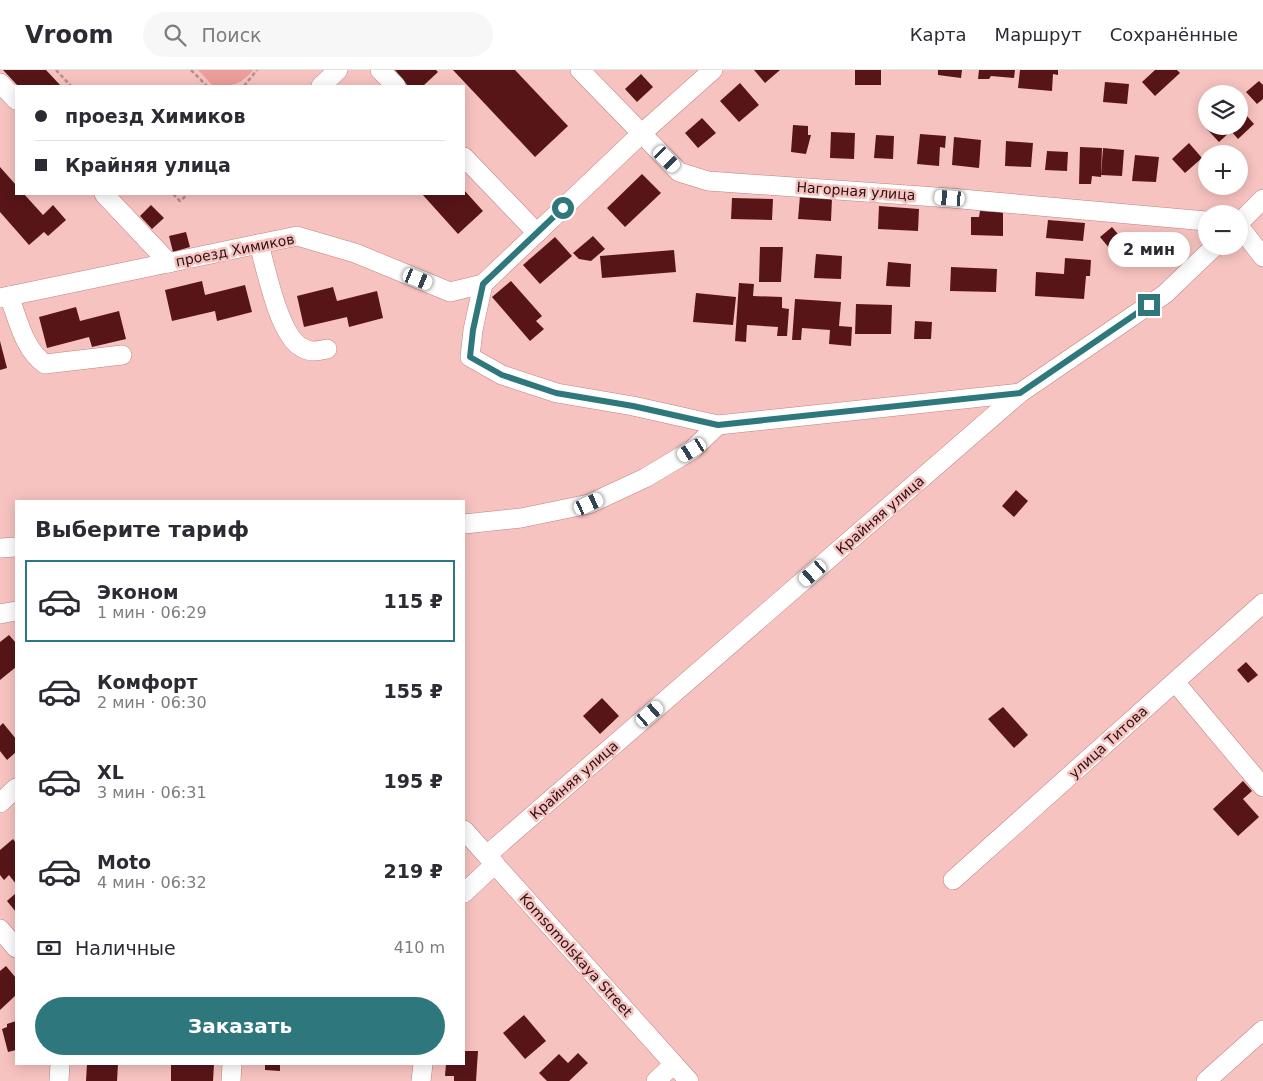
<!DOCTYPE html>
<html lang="ru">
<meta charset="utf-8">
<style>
body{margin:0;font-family:"DejaVu Sans",sans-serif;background:#f7f7f7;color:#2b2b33;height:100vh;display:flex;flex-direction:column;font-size:19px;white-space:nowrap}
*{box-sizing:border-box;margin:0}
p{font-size:16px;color:#7c7c81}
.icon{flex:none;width:28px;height:28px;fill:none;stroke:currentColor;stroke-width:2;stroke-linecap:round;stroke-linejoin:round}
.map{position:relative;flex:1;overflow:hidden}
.drawer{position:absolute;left:15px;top:430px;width:450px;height:565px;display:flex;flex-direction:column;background:#fff;border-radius:0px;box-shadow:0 2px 12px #0003}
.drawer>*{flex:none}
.hud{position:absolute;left:15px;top:15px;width:450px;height:110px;border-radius:0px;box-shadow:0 2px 12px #0003;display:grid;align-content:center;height:110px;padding:0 20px;background:#fff}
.buttons{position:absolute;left:1198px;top:15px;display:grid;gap:10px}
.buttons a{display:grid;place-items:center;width:50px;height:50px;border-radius:50%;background:#fff;box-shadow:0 2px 12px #0003;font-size:25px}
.end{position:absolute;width:22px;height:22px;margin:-11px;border:6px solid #2e787d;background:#fff;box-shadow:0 0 0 2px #fff}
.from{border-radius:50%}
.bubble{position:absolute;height:35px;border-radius:18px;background:#fff;box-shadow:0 2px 12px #0003;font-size:16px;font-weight:700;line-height:35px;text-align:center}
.car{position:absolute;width:15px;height:30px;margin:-15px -8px;border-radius:6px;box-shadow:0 0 4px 1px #0007;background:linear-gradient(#fff 24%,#345 0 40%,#fff 0 76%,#345 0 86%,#fff 0)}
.hud b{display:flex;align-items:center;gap:18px;height:48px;font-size:19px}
.hud b+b{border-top:1px solid #e1e1e2}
.hud i{width:12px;height:12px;background:#2b2b33}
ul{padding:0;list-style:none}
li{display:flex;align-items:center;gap:15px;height:82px;margin:0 10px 8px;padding:0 10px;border:2px solid transparent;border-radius:0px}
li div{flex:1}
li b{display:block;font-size:19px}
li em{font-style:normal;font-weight:700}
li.on{border-color:#2e787d}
li>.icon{width:45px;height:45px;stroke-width:1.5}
h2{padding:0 20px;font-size:22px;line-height:60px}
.pay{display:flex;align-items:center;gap:12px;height:55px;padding:0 20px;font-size:19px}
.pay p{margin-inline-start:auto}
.cta{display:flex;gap:10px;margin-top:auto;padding:10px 20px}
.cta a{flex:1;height:58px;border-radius:30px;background:#2e787d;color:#fff;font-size:20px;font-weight:700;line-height:58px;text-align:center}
header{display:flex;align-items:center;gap:30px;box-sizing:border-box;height:70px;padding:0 25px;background:#fff;border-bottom:1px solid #e1e1e2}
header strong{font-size:24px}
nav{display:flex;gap:28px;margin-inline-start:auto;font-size:18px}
.search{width:350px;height:45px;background:#f7f7f7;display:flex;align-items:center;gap:12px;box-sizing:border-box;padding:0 18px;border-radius:28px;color:#7c7c81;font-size:19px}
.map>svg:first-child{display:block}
</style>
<header>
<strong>Vroom</strong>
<div class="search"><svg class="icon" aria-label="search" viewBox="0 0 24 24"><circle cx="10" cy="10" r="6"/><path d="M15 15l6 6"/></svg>Поиск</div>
<nav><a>Карта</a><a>Маршрут</a><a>Сохранённые</a></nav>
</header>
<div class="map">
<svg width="1263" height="1011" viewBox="0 0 1263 1011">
<rect width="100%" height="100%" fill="#f7c3c0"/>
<path fill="#eb9e9a" d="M198,0H253C241,15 232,16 213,16Z"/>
<g fill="#571518">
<polygon points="3,0 46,0 61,16 18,16"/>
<polygon points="395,0 436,0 438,2 423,16 408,16"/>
<polygon points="453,0 515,0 568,56 535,87"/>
<polygon points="754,0 780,0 765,13"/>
<rect x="855" y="0" width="26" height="15"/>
<polygon points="938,0 962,0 961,8 938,5"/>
<polygon points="979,0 1015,0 1014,8 991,6 989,9 978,9"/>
<polygon points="1020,0 1058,0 1058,5 1053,4 1052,21 1018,18"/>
<polygon points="1155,0 1177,0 1180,3 1155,26 1142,12"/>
<polygon points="641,4 653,17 637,32 625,19"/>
<polygon points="1259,11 1263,15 1263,29 1257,34 1246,22"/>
<polygon points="1105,12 1129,14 1127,34 1103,32"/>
<polygon points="740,13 759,35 739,52 720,31"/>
<polygon points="1239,37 1254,54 1238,69 1231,61 1219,72 1204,56 1206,53 1206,56 1239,56"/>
<polygon points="702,48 716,63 698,78 685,63"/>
<polygon points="793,55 808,56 808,65 811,65 806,84 791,82"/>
<polygon points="831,62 855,63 854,89 830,88"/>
<polygon points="920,64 946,66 945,78 940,77 939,96 917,94"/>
<polygon points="876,65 894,66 893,89 874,88"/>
<polygon points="954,67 981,70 979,98 952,95"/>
<polygon points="1006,71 1033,73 1031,97 1005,96"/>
<polygon points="1189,73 1202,88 1185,103 1172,89"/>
<polygon points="1080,77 1102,78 1101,107 1092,106 1091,114 1079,114"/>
<polygon points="1103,78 1124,80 1122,106 1101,105"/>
<polygon points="1047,81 1068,82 1067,101 1045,100"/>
<polygon points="1135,85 1159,87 1156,112 1132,111"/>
<polygon points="0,97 16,115 16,124 24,124 43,145 53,135 66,150 48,166 44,162 29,175 0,142"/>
<polygon points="642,104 661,123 625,157 607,138"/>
<polygon points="464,120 483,141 458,164 422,124 464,124"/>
<polygon points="800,126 832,128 831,151 798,149"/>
<polygon points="732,128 773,129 772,150 731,149"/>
<polygon points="151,135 164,148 152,159 140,146"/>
<polygon points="879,136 919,139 918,161 878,159"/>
<polygon points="980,141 1003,142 1003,166 971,165 971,147 979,147"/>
<polygon points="1048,150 1085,153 1083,171 1046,168"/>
<polygon points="1112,157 1122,169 1110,179 1100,167"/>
<polygon points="186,162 190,177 173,182 169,166"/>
<polygon points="593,166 605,179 591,191 579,189 573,183"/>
<polygon points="555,167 572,186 540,214 523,195"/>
<polygon points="760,177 783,177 781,212 759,212"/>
<polygon points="674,180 676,202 602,208 600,186"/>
<polygon points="816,184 842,186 841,209 814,208"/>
<polygon points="1065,188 1091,190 1090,206 1086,206 1084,229 1035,226 1036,202 1064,204"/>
<polygon points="888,192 911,194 910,217 886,216"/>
<polygon points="951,197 997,199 996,222 950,221"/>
<polygon points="202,211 205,225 245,215 252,242 217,251 215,241 172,251 165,220"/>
<polygon points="511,211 542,246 536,251 544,259 530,271 492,227"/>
<polygon points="739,213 754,214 753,226 782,227 782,238 789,239 787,266 777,266 778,257 747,255 746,272 735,271"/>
<polygon points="333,217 337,231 377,221 383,248 349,257 347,247 304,257 297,226"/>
<polygon points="696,223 736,227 733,255 693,252"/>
<polygon points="795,229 841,232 839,256 852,257 851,276 829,274 830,260 802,258 801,270 792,270"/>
<polygon points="856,234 892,235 891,264 855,264"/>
<polygon points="76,237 80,251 119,241 126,269 92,277 89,267 47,278 39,247"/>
<polygon points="915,251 932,252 931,269 914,269"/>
<polygon points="0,271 7,298 0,300"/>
<polygon points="1016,420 1028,431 1014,447 1002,436"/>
<polygon points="9,565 16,573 16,597 0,610 0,572"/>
<polygon points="1246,592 1258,605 1248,613 1237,600"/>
<polygon points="602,628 619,646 600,664 583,646"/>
<polygon points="1003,637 1028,665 1014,678 988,649"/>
<polygon points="3,653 16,669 16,682 7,690 0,681 0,656"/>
<polygon points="1243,711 1252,721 1243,729 1259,747 1238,766 1213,739"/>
<polygon points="13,769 16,773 16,814 9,805 4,810 0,805 0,780"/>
<polygon points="16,823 16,842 7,831"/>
<polygon points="6,896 16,908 16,925 0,940 0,901"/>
<polygon points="524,945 546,971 525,989 503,963"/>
<polygon points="16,951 16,980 8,982 2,959 7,957 7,954"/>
<polygon points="464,981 478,981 476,1011 454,1011 454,1006 445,1006 446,994 464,994"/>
<polygon points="578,983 588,993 569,1011 547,1011 539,1003 559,984 568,993"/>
<polygon points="87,994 118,994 117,1011 86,1011"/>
<polygon points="171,994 214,994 213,1011 171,1011"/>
<polygon points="265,994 280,994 280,1001 265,1000"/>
</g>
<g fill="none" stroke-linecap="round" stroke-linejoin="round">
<g stroke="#bf8380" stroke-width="20">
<g id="minor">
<polyline points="380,0 396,16"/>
<polyline points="580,0 679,102 708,111 950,128 1206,151"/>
<polyline points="0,13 16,30"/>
<polyline points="321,16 338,0"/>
<polyline points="464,87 537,163"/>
<polyline points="104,124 169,193"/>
<polyline points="1239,153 1263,129"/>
<polyline points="1239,156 1263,187"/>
<path d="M259,174C266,199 279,265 301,277C311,283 318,281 327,279"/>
<polyline points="483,214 473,260 470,287 502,305 557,323 633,336 718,355 1020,323"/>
<path d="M9,226C18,249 24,280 45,294L122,285"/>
<polyline points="0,228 297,166 355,183 450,222 483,214 641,64 713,0"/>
<polyline points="464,454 521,448 589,434 645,408 692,380 718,355"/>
<polyline points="0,478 16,477"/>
<polyline points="0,544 16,541"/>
<polyline points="1175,612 1263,717"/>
<polyline points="0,733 16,718"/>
<polyline points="464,760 689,1011"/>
<polyline points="487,785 1020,323 1165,224 1215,176"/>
<polyline points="953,810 1263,533"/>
<polyline points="464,823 495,794"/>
<polyline points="0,859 16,878"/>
<polyline points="59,1011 60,994"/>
<polyline points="231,1011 232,994"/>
<polyline points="421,1011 423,994"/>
<polyline points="656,1011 673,995"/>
<polyline points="1206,1011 1263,960"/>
</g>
</g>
<g stroke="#b78c8a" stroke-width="2.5" stroke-dasharray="4 2.5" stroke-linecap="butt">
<polyline points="56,0 71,16"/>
<polyline points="191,0 207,16"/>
<polyline points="244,16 257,0"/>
<polyline points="173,124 180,131 188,124"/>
</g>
<use href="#minor" stroke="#fff" stroke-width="19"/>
</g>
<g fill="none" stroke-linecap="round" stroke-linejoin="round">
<polyline stroke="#2e787d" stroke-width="6" points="563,138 483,214 473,260 470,287 502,305 556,323 633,336 718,355 1020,323 1149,235"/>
</g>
<g text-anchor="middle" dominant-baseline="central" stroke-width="5" stroke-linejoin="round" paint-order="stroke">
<g font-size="14" fill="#291211" stroke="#f7c3c0">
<text transform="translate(856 121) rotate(4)">Нагорная улица</text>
<text transform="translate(235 180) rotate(-11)">проезд Химиков</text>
<text transform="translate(880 445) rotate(-41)">Крайняя улица</text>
<text transform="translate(1108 672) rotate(-42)">улица Титова</text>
<text transform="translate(574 710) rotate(-41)">Крайняя улица</text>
<text transform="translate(576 885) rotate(48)">Komsomolskaya Street</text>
</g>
</g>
</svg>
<div class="buttons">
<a><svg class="icon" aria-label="layers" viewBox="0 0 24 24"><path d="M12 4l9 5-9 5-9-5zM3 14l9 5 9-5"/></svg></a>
<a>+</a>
<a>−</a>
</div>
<i class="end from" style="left:563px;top:138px"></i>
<i class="end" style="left:1149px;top:235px"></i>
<div class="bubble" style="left:1108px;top:162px;width:82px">2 мин</div>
<i class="car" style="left:667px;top:89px;rotate:135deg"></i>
<i class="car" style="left:950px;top:128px;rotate:274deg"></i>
<i class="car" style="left:418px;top:209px;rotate:112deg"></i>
<i class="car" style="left:692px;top:380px;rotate:239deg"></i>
<i class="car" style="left:589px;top:434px;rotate:65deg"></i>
<i class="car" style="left:813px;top:503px;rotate:229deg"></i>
<i class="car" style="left:650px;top:644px;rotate:49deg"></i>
<div class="hud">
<b><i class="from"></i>проезд Химиков</b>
<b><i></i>Крайняя улица</b>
</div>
<section class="drawer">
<h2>Выберите тариф</h2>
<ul>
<li class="on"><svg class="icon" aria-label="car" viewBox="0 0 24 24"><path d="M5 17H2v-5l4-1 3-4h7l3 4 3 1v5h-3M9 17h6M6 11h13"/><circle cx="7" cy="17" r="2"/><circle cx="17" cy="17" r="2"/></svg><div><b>Эконом</b><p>1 мин · 06:29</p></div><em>115 ₽</em></li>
<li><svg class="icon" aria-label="car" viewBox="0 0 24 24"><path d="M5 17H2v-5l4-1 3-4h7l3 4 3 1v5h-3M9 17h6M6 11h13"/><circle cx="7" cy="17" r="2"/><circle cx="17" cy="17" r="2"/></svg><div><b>Комфорт</b><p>2 мин · 06:30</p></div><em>155 ₽</em></li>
<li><svg class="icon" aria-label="car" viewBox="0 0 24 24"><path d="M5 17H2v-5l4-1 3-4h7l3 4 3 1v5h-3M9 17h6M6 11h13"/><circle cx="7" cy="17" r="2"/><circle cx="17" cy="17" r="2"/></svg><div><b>XL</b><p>3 мин · 06:31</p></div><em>195 ₽</em></li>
<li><svg class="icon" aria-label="car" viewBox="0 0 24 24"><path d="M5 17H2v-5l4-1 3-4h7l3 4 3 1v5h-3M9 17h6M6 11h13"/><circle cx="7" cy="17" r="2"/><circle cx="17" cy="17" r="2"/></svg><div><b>Moto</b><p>4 мин · 06:32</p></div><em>219 ₽</em></li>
</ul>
<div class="pay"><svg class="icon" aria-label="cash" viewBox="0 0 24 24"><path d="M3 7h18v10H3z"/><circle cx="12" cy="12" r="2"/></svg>Наличные<p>410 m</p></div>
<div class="cta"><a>Заказать</a></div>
</section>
</div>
